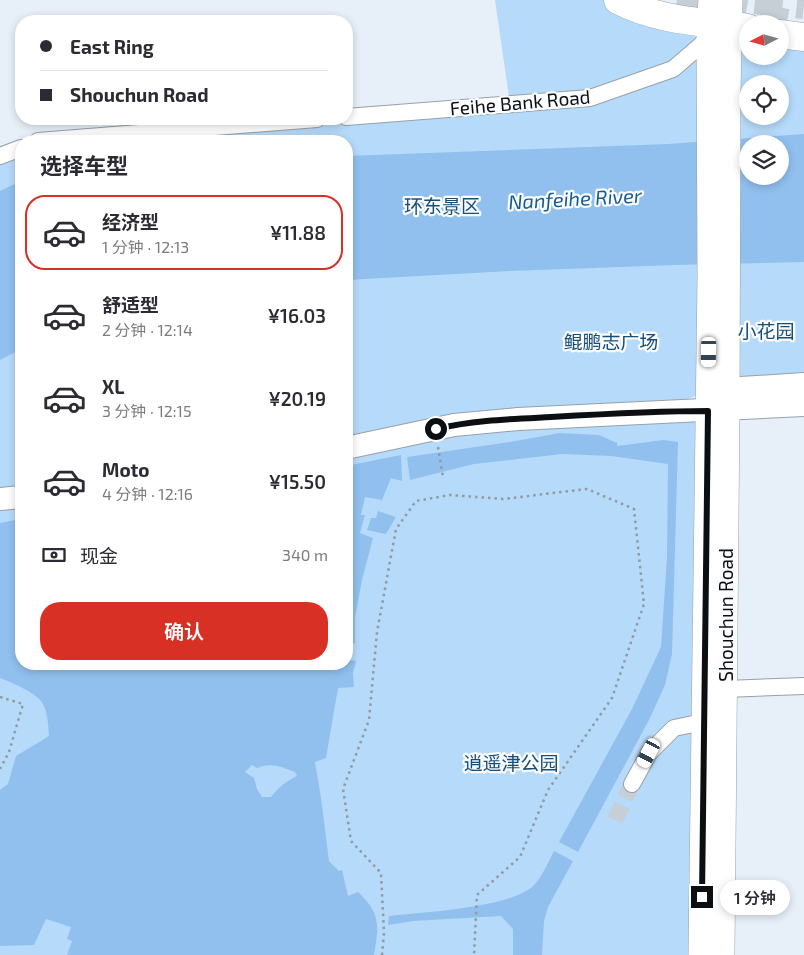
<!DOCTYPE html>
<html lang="zh">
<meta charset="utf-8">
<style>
body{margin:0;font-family:"Exo 2","Noto Sans SC",sans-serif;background:#f2f2f3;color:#2b2b33;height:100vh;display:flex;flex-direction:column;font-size:19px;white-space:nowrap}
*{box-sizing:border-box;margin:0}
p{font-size:16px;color:#7c7c81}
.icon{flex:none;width:28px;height:28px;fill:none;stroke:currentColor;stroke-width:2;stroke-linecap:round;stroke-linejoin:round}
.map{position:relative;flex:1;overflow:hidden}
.side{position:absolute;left:15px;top:135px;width:338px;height:535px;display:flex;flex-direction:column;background:#fff;border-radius:20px;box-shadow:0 2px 8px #0003}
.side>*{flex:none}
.top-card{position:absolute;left:15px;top:15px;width:338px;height:110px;border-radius:20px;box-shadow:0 2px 8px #0003;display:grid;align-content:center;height:110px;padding:0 25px;background:#fff}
.needle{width:32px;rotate:264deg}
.controls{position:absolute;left:739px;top:15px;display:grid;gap:10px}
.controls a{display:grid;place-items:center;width:50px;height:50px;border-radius:50%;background:#fff;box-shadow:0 2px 8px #0003;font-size:25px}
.end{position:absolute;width:22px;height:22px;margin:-11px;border:6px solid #0c0f12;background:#fff;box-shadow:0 0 0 2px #fff}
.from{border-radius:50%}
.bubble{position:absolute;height:35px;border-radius:18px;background:#fff;box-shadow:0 2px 8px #0003;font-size:16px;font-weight:600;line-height:35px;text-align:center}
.car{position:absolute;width:15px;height:30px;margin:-15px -8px;border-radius:6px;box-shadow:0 0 4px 1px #0007;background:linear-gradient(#fff 24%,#345 0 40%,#fff 0 76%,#345 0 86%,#fff 0)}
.top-card b{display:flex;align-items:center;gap:18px;height:48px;font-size:19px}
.top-card b+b{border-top:1px solid #e1e1e2}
.top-card i{width:12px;height:12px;background:#2b2b33}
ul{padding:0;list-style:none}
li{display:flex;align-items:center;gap:15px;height:75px;margin:0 10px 8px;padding:0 15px;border:2px solid transparent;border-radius:20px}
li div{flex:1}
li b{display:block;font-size:19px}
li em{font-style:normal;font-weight:600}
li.active{border-color:#d93025}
li>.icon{width:45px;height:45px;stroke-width:1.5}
h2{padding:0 25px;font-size:22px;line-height:60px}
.pay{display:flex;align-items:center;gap:12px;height:55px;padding:0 25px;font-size:19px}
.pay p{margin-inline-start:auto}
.button{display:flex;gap:10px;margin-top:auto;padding:10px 25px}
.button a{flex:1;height:58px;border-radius:20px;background:#d93025;color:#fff;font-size:20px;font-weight:600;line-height:58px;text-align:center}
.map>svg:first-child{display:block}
</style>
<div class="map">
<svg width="804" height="955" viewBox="0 0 804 955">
<rect width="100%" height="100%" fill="#e7f0f9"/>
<g fill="#b6dafa" fill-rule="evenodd">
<polygon points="495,0 618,0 709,24 709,390 659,411 708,411 701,955 0,955 0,156 21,148 21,664 346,664 346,141 38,141 317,119 346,119 510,104"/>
<path d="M729,26L747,28L748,56H780V34L804,37V384L727,389ZM748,84H780V116H748ZM748,144H780V176H748Z"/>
</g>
<g fill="#91c0ef" fill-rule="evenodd">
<path d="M804,134V262L675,265L511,271L346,280V156L668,144ZM748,144H780V176H748Z"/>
<polygon points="21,181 21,349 0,360 0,191"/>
<polygon points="560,433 599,435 617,443 617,446 663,440 678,442 672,654 665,685 649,720 578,852 559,842 632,709 661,647 667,557 668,464 611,456 562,454 474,464 410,480 407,457 510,442"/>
<polygon points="401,455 402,481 391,478 382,500 365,497 361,515 365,515 360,533 373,538 362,580 355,617 355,643 350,644 349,649 346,649 346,466"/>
<polygon points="378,511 396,517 386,534 367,530 371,518 376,518"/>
<path d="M21,519V664H82L95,670L115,664H327V667L344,668L346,659L356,661L353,673L354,687L338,688L326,758L315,762L321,798L329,861L339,871L342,870L348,896L358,892C381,914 379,925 374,955H67L72,941L67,939L71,927L46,919L34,945L0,946V790L8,784L16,756L49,736C48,725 48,710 41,701C34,692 11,682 0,678V523ZM252,765L257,768C272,762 281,767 295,772L297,776C286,781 278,788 271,797H262L257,789L254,778L245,772Z"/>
<path d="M554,851L573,861L548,907L544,921L542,955H513V929L501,916L413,921L388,925L389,916C423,912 507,908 532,887C540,881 549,861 554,851Z"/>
</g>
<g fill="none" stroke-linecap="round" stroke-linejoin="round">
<polyline stroke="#c6ced6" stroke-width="16" stroke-dasharray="16 8" stroke-linecap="butt" points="615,820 632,784"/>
<g stroke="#c6ced6" stroke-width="28" stroke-dasharray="28 14" stroke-linecap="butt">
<polyline points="677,0 792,24"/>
<polyline points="755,0 804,5"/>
</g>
<g stroke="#97a0a8" stroke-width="18">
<g id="street">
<polyline points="346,117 590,98 673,69 709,38"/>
<polyline points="38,141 317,119"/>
<polyline points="0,156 21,148"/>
<polyline points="725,689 804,686"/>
<polyline points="632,784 649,753 674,728 703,722"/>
</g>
</g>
<g stroke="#97a0a8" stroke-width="24">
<g id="secondary">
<polyline points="710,390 804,384"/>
<polyline points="346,448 454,425 518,419 804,405"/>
<polyline points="0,499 21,497"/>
</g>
</g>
<g stroke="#97a0a8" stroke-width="26">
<g id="primary">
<polyline points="701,955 710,276 709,24 711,0"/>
<polyline points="722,955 727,410 728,92 730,0"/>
</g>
</g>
<g stroke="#97a0a8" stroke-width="29">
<g id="highway">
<path d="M618,0C658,21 704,22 748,28"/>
<polyline points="780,34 804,37"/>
</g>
</g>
<g stroke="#92999f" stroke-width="2.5" stroke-dasharray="2.5 4" stroke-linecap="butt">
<polyline points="438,447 443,477"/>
<polyline points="0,697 23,704 9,752 0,769"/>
<polyline points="382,955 384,933 381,873 351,841 343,789 369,720 377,632 396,529 416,501 450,495 503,499 587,489 634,509 644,604 612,698 548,790 520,857 477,895 474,955"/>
</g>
<use href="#street" stroke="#fff" stroke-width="16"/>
<use href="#secondary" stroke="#fff" stroke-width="22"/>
<use href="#primary" stroke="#fff" stroke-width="25"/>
<use href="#highway" stroke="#fff" stroke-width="28"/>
</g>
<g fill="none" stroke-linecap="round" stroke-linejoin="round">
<path stroke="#0c0f12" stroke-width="6" d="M436,429C473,420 512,419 551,417C603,414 656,411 708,411L702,897"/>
</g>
<g text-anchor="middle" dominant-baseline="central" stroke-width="4.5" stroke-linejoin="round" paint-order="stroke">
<g font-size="19" fill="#0c0f12" stroke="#fafcfe">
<text transform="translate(520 102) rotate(-5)">Feihe Bank Road</text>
<text transform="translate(725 615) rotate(-90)">Shouchun Road</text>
</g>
<g font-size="19" fill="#174e79" stroke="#fafcfe">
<text x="442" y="205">环东景区</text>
<text x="766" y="330">小花园</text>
<text x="611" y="341">鲲鹏志广场</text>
<text x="511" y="762">逍遥津公园</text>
</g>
<g font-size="20" font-style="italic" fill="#155a93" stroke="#fafcfe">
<text transform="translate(575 198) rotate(-3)">Nanfeihe River</text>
</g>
</g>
</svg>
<div class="controls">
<a><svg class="needle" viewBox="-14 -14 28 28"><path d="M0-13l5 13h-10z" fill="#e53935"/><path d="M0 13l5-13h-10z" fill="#7c7c81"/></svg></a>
<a><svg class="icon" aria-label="locate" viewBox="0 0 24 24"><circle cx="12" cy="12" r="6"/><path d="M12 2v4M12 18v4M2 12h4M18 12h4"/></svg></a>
<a><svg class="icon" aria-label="layers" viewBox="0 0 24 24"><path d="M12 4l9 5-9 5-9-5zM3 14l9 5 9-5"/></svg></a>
</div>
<i class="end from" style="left:436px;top:429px"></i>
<i class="end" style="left:702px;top:897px"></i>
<div class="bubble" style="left:720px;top:880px;width:70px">1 分钟</div>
<i class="car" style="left:709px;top:352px;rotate:181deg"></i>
<i class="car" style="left:649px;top:753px;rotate:208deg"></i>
<div class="top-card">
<b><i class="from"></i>East Ring</b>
<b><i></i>Shouchun Road</b>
</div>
<section class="side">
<h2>选择车型</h2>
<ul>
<li class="active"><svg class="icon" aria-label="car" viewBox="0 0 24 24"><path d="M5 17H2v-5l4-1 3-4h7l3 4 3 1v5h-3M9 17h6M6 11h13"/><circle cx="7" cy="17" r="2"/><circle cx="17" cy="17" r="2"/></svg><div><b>经济型</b><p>1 分钟 · 12:13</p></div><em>¥11.88</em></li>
<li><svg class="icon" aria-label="car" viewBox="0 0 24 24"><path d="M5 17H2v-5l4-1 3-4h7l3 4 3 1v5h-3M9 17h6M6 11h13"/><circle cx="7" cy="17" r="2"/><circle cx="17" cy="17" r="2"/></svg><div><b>舒适型</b><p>2 分钟 · 12:14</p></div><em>¥16.03</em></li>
<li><svg class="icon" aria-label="car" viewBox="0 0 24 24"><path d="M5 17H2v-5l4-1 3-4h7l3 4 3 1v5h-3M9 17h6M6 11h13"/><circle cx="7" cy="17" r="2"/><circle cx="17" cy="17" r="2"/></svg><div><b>XL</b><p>3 分钟 · 12:15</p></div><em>¥20.19</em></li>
<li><svg class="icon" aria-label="car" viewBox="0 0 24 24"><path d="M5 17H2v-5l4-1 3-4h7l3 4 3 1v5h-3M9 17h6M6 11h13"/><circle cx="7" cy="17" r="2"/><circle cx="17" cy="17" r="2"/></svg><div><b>Moto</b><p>4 分钟 · 12:16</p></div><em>¥15.50</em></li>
</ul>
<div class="pay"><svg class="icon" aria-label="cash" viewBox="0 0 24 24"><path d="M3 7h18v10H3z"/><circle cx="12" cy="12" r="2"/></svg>现金<p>340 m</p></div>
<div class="button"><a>确认</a></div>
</section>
</div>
